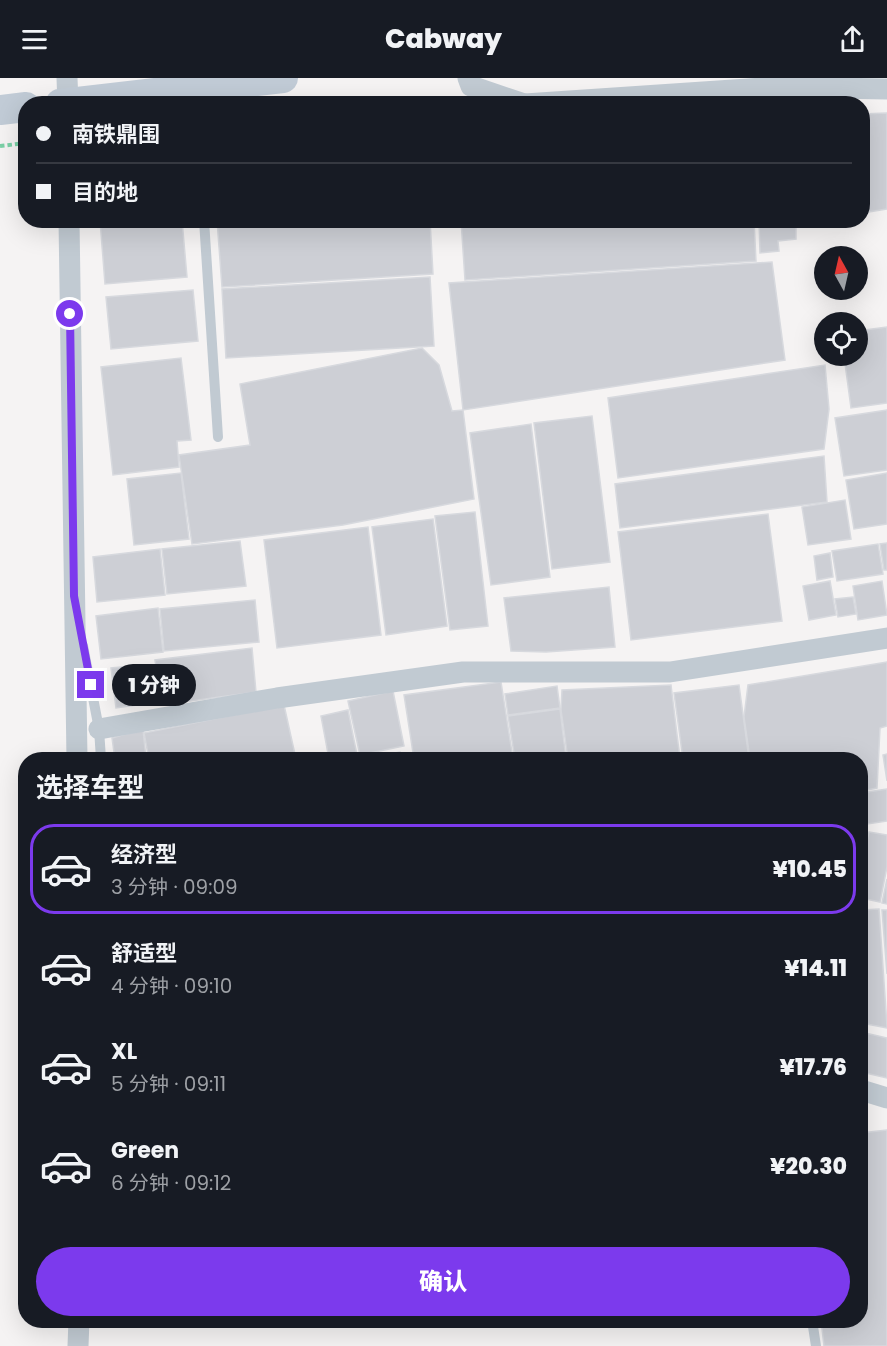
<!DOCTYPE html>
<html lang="zh">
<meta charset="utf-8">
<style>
body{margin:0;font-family:Poppins,"Noto Sans SC",sans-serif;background:#20242c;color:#f1f3f6;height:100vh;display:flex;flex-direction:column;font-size:22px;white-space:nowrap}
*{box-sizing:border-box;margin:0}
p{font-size:20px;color:#9ea1a6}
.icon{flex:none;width:33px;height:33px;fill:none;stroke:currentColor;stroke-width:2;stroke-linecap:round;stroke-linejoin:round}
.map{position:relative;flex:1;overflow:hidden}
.side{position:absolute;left:18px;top:674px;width:850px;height:576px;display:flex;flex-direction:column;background:#171b24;border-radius:24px;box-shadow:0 6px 24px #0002}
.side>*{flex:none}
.banner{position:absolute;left:18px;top:18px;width:852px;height:132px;border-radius:24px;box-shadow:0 6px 24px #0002;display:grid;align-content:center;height:132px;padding:0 18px;background:#171b24}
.needle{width:39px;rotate:352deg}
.controls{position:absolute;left:814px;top:168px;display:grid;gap:12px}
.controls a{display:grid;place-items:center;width:54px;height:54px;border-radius:50%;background:#171b24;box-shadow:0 6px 24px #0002;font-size:30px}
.end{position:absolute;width:27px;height:27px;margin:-14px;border:8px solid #7c3aed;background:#fff;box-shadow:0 0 0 3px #fff}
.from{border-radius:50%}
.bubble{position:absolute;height:42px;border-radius:21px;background:#171b24;box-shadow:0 6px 24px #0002;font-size:20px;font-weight:800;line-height:42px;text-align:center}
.banner b{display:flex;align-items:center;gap:21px;height:57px;font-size:22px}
.banner b+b{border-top:2px solid #363941}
.banner i{width:15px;height:15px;background:#f1f3f6}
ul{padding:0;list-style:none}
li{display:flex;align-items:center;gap:18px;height:90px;margin:0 12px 9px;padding:0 6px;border:3px solid transparent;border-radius:24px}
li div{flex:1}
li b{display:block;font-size:22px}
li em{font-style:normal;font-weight:800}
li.on{border-color:#7c3aed}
li>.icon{width:54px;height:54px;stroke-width:1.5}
h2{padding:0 18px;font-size:27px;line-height:72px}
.cta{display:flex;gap:12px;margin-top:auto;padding:12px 18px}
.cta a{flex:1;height:69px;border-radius:36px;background:#7c3aed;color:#fff;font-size:24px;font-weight:800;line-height:69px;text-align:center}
header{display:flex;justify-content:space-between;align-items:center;height:78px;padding:0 18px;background:#171b24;font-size:27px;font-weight:800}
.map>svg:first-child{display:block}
</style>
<header><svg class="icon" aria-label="menu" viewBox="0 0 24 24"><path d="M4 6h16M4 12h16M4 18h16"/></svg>Cabway<svg class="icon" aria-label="share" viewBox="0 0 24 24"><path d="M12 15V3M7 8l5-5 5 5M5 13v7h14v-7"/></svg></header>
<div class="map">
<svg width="887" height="1268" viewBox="0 0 887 1268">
<rect width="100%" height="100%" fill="#f5f3f3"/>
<g fill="#cdcfd5" stroke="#d7d9de" stroke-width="1.5">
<polygon points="887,35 887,131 862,135 862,36"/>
<polygon points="100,142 182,142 187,199 105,206"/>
<polygon points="217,142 430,142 433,196 222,209"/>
<polygon points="461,142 754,142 756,183 465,202"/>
<polygon points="759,142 812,142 812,145 796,146 796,161 778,163 779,173 760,175"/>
<polygon points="772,184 785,282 463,332 449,205"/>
<polygon points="430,199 434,268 226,280 222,211"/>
<polygon points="193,212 198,263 111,271 106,219"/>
<polygon points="887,249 887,325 851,330 844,278 858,278 858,253"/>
<polygon points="422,270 439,287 452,333 463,332 474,421 343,447 192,466 179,377 250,367 240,306"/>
<polygon points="181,280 191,362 177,363 179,389 113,397 101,289"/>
<polygon points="825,287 829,331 824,371 618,400 608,320"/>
<polygon points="887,332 887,392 844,398 835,340"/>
<polygon points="592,338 610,484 552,491 534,345"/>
<polygon points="531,346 550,499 491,507 470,355"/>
<polygon points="824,378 827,424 620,450 615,406"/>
<polygon points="181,395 189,461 134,467 127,401"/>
<polygon points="887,395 887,446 854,451 846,402"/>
<polygon points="845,422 851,461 808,467 802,429"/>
<polygon points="475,434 488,548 450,552 435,438"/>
<polygon points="768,436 782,543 631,562 618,454"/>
<polygon points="433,441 447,548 386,557 372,449"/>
<polygon points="368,449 381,557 277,570 264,462"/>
<polygon points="240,463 246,508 167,516 162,471"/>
<polygon points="887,465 887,492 884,492 880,466"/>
<polygon points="878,466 883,496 837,503 832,473"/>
<polygon points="160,471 165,517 97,524 93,479"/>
<polygon points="830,475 833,499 817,502 814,478"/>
<polygon points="830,503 836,537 809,542 803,508"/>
<polygon points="882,503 887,537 858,542 853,508"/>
<polygon points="609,509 615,569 546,574 511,573 504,520"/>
<polygon points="853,519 856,536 838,539 835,521"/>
<polygon points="255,522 259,564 164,573 160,531"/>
<polygon points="158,530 163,574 101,581 96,538"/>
<polygon points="252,570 256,614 162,627 155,582"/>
<polygon points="887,584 887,648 880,650 877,710 861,713 861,681 750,681 744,639 748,607"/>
<polygon points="132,588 136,627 116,630 111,590"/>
<polygon points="501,604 513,681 414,681 404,617"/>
<polygon points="671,607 680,681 568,681 561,632 562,612"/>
<polygon points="739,607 749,681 683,681 674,615"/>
<polygon points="557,608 560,630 508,637 505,616"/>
<polygon points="393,613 404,668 360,677 348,623"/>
<polygon points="284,627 296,681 149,681 144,655"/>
<polygon points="560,631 566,681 515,681 508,638"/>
<polygon points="348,632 357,677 329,681 321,638"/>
<polygon points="143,651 146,681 115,681 112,660"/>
<polygon points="400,674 401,681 357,681"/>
<polygon points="887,676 887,703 883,677"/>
<polygon points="887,711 887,743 861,747 861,715"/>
<polygon points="869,754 887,757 887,789 880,824 861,820 861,790"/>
<polygon points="887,801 887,826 882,825"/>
<polygon points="879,831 887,948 887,950 862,945 861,938 861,832"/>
<polygon points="882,832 887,832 887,896"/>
<polygon points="861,954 887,960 887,1000 861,994"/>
<polygon points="887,1052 887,1268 824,1268 821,1242 861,1242 861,1055"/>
<polygon points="163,1242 191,1242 164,1247"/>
</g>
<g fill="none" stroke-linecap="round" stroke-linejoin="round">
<polyline stroke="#7ad0a6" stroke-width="4" stroke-dasharray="4.5 3" stroke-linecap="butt" points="0,68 26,65"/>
<g stroke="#c1cad2" stroke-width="10">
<polyline points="204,142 218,359"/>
<polyline points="83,568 99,651 101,681"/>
<polyline points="812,1242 816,1268"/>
</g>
<g stroke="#c1cad2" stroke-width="21">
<polyline points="67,0 68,26"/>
<polyline points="468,0 471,8 524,26"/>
<polyline points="525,26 777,9 887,11"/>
<polyline points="69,142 77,681"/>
<polyline points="99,651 277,620 463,594 670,594 887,560"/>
<polyline points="861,1012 887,1020"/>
<polyline points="78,1268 79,1242"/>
</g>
<g stroke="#c1cbd6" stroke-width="30">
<polyline points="60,26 283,0"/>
<polyline points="0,32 26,29"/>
</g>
</g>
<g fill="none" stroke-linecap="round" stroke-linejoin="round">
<polyline stroke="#7c3aed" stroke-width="8" points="70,236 74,518 91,607"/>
</g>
</svg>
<div class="controls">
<a><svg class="needle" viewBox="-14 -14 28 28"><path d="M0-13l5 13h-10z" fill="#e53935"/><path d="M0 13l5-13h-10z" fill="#9ea1a6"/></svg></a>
<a><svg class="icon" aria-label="locate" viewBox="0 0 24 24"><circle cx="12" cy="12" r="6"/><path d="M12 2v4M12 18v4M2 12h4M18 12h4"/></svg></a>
</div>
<i class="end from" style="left:70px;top:236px"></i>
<i class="end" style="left:91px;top:607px"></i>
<div class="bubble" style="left:112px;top:586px;width:84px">1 分钟</div>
<div class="banner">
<b><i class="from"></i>南铁鼎围</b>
<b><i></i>目的地</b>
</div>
<section class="side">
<h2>选择车型</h2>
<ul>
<li class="on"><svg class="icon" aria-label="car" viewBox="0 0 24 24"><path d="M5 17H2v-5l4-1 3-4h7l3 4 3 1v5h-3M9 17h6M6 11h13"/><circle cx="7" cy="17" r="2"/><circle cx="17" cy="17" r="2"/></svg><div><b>经济型</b><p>3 分钟 · 09:09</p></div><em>¥10.45</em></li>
<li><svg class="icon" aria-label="car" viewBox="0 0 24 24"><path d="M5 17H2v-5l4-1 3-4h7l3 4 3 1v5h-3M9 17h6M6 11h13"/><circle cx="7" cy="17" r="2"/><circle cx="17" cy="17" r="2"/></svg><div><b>舒适型</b><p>4 分钟 · 09:10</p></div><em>¥14.11</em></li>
<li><svg class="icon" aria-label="car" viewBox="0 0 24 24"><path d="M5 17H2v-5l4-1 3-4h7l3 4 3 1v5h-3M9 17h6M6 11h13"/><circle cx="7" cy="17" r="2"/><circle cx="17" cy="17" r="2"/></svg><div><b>XL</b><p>5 分钟 · 09:11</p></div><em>¥17.76</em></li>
<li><svg class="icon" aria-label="car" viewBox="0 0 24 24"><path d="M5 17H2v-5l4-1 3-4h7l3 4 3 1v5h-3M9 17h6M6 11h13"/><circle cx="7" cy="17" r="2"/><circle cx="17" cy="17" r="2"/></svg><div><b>Green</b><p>6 分钟 · 09:12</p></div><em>¥20.30</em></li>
</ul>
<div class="cta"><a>确认</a></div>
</section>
</div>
